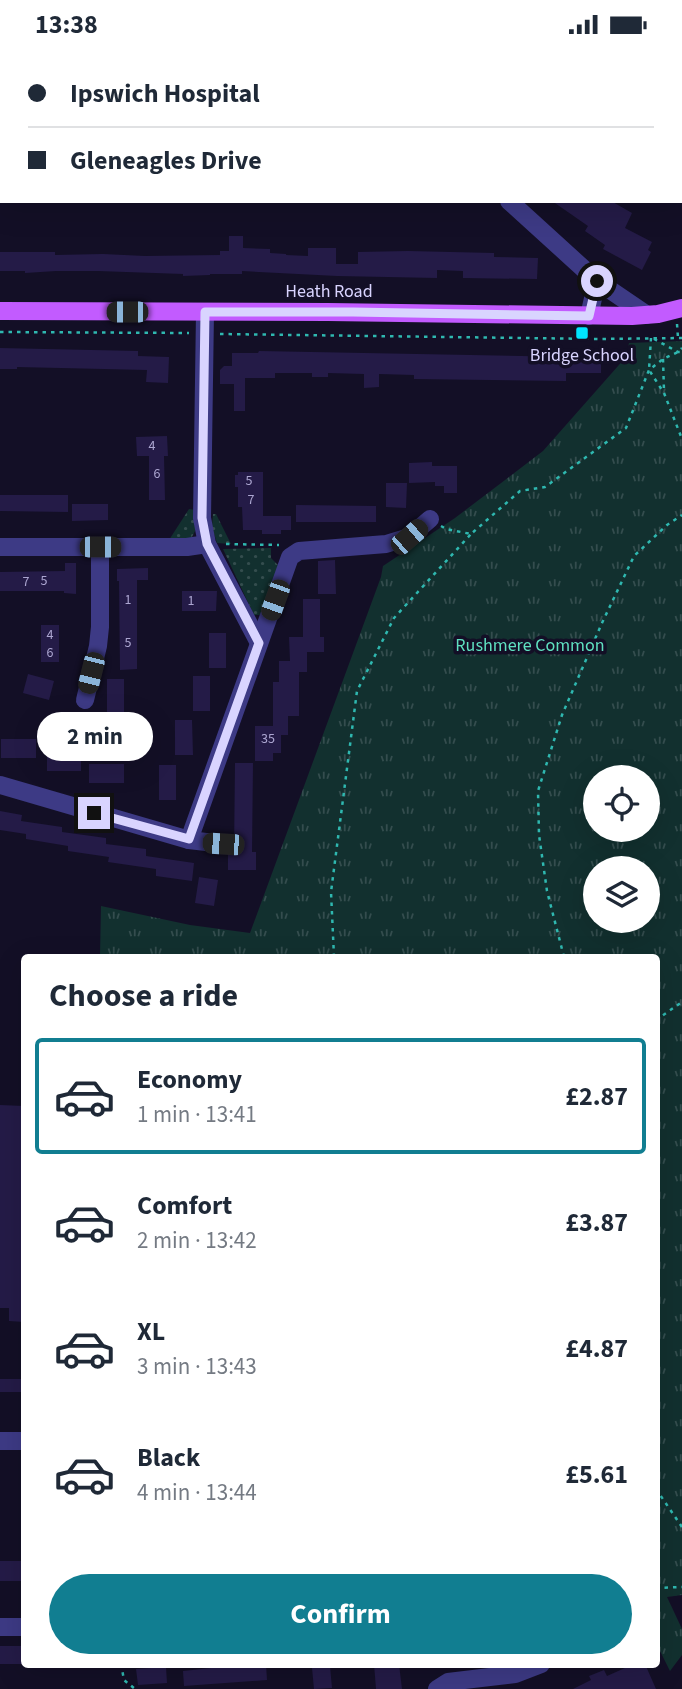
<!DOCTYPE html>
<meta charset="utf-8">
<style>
body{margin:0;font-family:"Source Sans 3",sans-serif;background:#f2f2f3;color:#1f2937;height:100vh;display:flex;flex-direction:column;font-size:26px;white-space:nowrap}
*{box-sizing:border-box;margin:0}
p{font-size:23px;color:#747a83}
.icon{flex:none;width:38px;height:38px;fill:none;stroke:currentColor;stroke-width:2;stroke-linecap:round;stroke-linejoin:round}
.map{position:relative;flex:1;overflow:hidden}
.details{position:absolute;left:21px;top:905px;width:639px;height:714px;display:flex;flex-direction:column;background:#fff;border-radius:7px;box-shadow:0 7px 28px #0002}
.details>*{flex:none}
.top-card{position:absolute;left:0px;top:0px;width:682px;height:154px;box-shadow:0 7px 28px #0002;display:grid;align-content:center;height:154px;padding:0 28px;background:#fff}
.controls{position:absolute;left:583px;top:716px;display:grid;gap:14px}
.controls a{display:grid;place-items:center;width:77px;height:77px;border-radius:50%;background:#fff;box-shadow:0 7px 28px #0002;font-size:35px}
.end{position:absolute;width:32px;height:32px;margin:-16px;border:9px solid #d9d4ff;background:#111;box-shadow:0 0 0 4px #111}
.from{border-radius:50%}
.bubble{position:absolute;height:49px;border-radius:24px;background:#fff;box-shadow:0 7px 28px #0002;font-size:23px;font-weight:700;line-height:49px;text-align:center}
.car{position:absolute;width:21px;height:42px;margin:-21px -10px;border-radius:9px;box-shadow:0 0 5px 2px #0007;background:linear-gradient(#222 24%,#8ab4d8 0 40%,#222 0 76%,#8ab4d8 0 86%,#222 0)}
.top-card b{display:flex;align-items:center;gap:24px;height:66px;font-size:26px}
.top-card b+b{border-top:2px solid #e0e1e3}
.top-card i{width:18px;height:18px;background:#1f2937}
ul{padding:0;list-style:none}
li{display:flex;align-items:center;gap:21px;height:116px;margin:0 14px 10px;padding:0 14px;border:4px solid transparent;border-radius:7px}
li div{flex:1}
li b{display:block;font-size:26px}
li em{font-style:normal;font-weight:700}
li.selected{border-color:#117e91}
li>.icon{width:63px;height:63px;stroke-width:1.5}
h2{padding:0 28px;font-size:32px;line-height:84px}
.cta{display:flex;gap:14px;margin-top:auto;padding:14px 28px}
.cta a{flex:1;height:80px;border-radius:42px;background:#117e91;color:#fff;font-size:28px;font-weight:700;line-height:80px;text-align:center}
.status{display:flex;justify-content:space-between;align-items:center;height:49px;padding:0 35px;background:#fff;direction:ltr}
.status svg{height:19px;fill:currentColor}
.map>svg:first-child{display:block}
</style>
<div class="status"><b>13:38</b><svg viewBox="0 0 49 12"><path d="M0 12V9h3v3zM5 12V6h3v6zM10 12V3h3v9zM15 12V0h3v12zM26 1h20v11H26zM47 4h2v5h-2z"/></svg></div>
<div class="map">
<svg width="682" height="1640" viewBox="0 0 682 1640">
<defs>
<pattern id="grass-dots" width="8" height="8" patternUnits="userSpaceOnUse" patternTransform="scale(1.75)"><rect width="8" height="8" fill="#12302f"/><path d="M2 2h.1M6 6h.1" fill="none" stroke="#344d4e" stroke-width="1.8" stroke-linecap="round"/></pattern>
<pattern id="park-tufts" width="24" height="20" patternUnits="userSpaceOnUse" patternTransform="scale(1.75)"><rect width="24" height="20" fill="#12302f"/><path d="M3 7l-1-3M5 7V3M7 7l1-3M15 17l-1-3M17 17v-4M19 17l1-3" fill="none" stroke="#344d4e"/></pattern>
</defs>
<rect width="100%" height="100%" fill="#130f26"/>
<g fill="url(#grass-dots)">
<polygon points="189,460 195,461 195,482 191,490 169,491"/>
<polygon points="213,465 216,465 231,495 217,494 212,478"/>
<polygon points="271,499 271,509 281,519 265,563 260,566 254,566 223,500"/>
</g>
<path fill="url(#park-tufts)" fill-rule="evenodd" d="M682,292V1546L667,1548L682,1580V1606L670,1622L656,1594V908H100L101,857L190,876L250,884L381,528L383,517L455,469L543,402L626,308L629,294ZM595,728H648V780H595ZM595,819H648V872H595Z"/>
<g fill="#241b47">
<polygon points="552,152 611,152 632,164 625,179 652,193 648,201 651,203 642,221 603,200 605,196 585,182 588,177"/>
<polygon points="229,187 243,187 243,199 270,200 270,204 286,205 286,206 308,207 308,199 336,199 336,215 358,215 358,203 408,202 494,204 494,208 538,209 537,230 463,229 463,222 437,221 437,229 337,227 242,222 242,225 210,225 210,226 183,227 183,225 98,222 56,222 25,224 25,222 0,222 0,203 55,203 55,206 103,205 145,207 220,206 220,202 229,202"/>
<polygon points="0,299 138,302 138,307 169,308 168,334 146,333 147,321 17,318 17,320 0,320"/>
<polygon points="259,302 574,308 574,304 601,305 601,324 566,324 566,332 414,330 414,326 379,325 379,338 364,339 364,325 328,324 328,328 312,328 312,324 275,324 275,329 245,329 245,362 234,362 234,335 220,335 220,321 224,317 232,317 232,304 258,304"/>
<polygon points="167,387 168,407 164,407 165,451 149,451 149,407 137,407 136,388"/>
<polygon points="432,413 432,417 457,417 457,444 444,444 444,437 435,437 435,433 409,434 409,414"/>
<polygon points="238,423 263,423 263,467 291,467 291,481 281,481 281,485 262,485 262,481 243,481 242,458 238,458 238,438 235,438 235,426 238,426"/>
<polygon points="386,434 407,434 406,459 386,458"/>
<polygon points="0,446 68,446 68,463 0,462"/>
<polygon points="72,455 108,455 108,471 72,472"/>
<polygon points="296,456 376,457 376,473 296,473"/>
<polygon points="335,511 336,545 318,545 318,512"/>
<polygon points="65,514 76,514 76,545 64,544 64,542 0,542 0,523 65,522"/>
<polygon points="148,519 148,531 137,531 137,620 120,621 119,532 117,532 117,520"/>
<polygon points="182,542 217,542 216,562 182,562"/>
<polygon points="303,550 320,550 320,588 324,588 324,603 307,603 307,623 299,623 299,667 288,667 288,686 281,686 281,704 273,704 273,712 255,712 255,677 273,677 273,633 279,633 279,612 290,612 289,588 303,588"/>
<rect x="41" y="576" width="18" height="37"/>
<rect x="209" y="584" width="17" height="35"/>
<polygon points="28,625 54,632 49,651 23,644"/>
<rect x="193" y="627" width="17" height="35"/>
<rect x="107" y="630" width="17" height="35"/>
<polygon points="175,671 192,671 193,706 175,706"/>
<rect x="1" y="690" width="35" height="19"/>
<rect x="47" y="703" width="34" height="19"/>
<polygon points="235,714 253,714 252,803 256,803 256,821 228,821 228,805 234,803"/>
<rect x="89" y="715" width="35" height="19"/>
<rect x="159" y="716" width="17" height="35"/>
<polygon points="0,762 22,766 21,772 62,778 62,783 106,789 106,795 146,800 146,807 194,814 192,832 156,827 156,820 108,813 109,808 68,802 68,797 26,790 26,785 0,781"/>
<polygon points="199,828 218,831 214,857 195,854"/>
<polygon points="0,1056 24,1057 24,1273 9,1272 9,1259 0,1259"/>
<rect x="0" y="1330" width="24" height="13"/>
<rect x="0" y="1512" width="24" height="20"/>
<rect x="0" y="1597" width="24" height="18"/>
<polygon points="248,1615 266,1615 267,1631 184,1637 183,1622"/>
<polygon points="374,1615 399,1615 402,1640 376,1640"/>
<polygon points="634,1615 645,1615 656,1640 573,1640 591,1631 589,1627 604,1621 607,1627"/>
<polygon points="330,1617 332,1639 314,1640 312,1619"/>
<polygon points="166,1618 167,1634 138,1636 136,1620"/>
</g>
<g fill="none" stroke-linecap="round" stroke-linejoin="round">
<g stroke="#2fb8b0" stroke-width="2.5" stroke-dasharray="3.5 5" stroke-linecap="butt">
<polyline points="677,275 678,289"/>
<polyline points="0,283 189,284"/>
<polyline points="220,285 599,290 682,289"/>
<polyline points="651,289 649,321 664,344 682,390"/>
<polyline points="654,290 678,303 682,303"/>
<polyline points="663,310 664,342"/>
<polyline points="441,477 446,480 471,485 520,442 545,438 626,379 649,321 663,310 678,303 682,299"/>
<polyline points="226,495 279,496"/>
<polyline points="334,908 331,843 357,642 394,569 471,485"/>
<polyline points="564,908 547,842 539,786 538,742 562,666 602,574 634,507 667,476 682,466"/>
<polyline points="656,971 682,953"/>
<polyline points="656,1440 682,1478"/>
<polyline points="656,1539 682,1538"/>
<polyline points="121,1615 124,1631 135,1640"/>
</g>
<polyline stroke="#3d3a85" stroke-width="9" points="457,0 459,2"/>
<g stroke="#3d3a85" stroke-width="18">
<polyline points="233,0 239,2"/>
<polyline points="3,2 60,0"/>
<polyline points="576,2 581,0"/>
<polyline points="509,152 597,232 647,266"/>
<polyline points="205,263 202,469 207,495 259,594"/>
<polyline points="589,267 597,232"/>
<polyline points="0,498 187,498 207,495"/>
<polyline points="85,651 98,597 100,578 100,498"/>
<polyline points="0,736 189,791 223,795"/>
<polyline points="189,791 290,508 299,502 386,495 409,488 430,470"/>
<polyline points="0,1392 24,1392"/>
<polyline points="0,1578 24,1578"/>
<polyline points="437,1640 448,1633 515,1625 541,1615"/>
</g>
<polyline stroke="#c25bff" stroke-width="18" points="0,262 328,263 632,267 658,265 682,259"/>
</g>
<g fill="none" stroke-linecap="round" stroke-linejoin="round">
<polyline stroke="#d9d4ff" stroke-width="9" points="94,764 189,790 259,594 207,495 202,469 205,263 353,263 589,267 597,232"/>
</g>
<rect fill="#00e5ff" stroke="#130f26" stroke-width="2.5" x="575" y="277" width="14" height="14" rx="3.5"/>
<g text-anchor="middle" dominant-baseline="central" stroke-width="7" stroke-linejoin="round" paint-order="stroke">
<g font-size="14" fill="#aca6d1">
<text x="152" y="397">4</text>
<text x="157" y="425">6</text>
<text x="249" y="432">5</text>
<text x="251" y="451">7</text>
<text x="44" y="532">5</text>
<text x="26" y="533">7</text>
<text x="128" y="551">1</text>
<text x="191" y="552">1</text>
<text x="50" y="586">4</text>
<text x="128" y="594">5</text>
<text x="50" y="604">6</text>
<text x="268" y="690">35</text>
</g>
<g font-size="18" fill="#d9d4ff" stroke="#130f26">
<text x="329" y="242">Heath Road</text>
</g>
<g font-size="18" fill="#d9d4ff" stroke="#130f26">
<text x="582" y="306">Bridge School</text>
</g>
<g font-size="18" fill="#5fe0c0" stroke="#130f26">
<text x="530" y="596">Rushmere Common</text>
</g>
</g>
</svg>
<div class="controls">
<a><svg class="icon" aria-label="locate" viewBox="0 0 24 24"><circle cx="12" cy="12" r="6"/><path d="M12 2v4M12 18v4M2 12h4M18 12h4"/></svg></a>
<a><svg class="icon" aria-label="layers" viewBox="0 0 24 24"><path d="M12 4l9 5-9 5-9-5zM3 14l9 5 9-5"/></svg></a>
</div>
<i class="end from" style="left:597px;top:232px"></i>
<i class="end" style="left:94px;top:764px"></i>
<div class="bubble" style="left:37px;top:663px;width:116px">2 min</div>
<i class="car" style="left:127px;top:263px;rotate:270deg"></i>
<i class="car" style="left:409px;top:488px;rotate:49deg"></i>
<i class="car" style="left:100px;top:498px;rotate:90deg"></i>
<i class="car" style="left:275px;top:551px;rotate:200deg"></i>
<i class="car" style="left:91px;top:624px;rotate:194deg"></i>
<i class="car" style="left:223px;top:795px;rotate:274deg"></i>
<div class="top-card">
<b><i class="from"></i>Ipswich Hospital</b>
<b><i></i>Gleneagles Drive</b>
</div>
<section class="details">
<h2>Choose a ride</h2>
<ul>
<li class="selected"><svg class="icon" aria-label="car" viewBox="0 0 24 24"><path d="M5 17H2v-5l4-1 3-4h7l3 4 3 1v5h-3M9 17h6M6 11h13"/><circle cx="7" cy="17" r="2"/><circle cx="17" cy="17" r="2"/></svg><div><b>Economy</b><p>1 min · 13:41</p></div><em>£2.87</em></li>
<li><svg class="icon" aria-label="car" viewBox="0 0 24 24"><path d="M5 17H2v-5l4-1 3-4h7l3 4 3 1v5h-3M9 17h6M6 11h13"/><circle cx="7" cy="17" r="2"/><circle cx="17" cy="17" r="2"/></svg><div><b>Comfort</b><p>2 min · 13:42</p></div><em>£3.87</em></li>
<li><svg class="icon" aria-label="car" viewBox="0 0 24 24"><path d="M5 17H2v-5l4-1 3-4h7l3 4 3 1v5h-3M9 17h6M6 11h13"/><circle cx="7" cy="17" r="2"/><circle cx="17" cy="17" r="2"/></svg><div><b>XL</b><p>3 min · 13:43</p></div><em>£4.87</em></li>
<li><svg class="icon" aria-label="car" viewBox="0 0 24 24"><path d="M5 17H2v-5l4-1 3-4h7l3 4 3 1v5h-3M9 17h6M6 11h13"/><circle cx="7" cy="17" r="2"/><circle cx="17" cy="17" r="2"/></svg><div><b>Black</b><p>4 min · 13:44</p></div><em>£5.61</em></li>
</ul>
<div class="cta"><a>Confirm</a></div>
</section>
</div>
